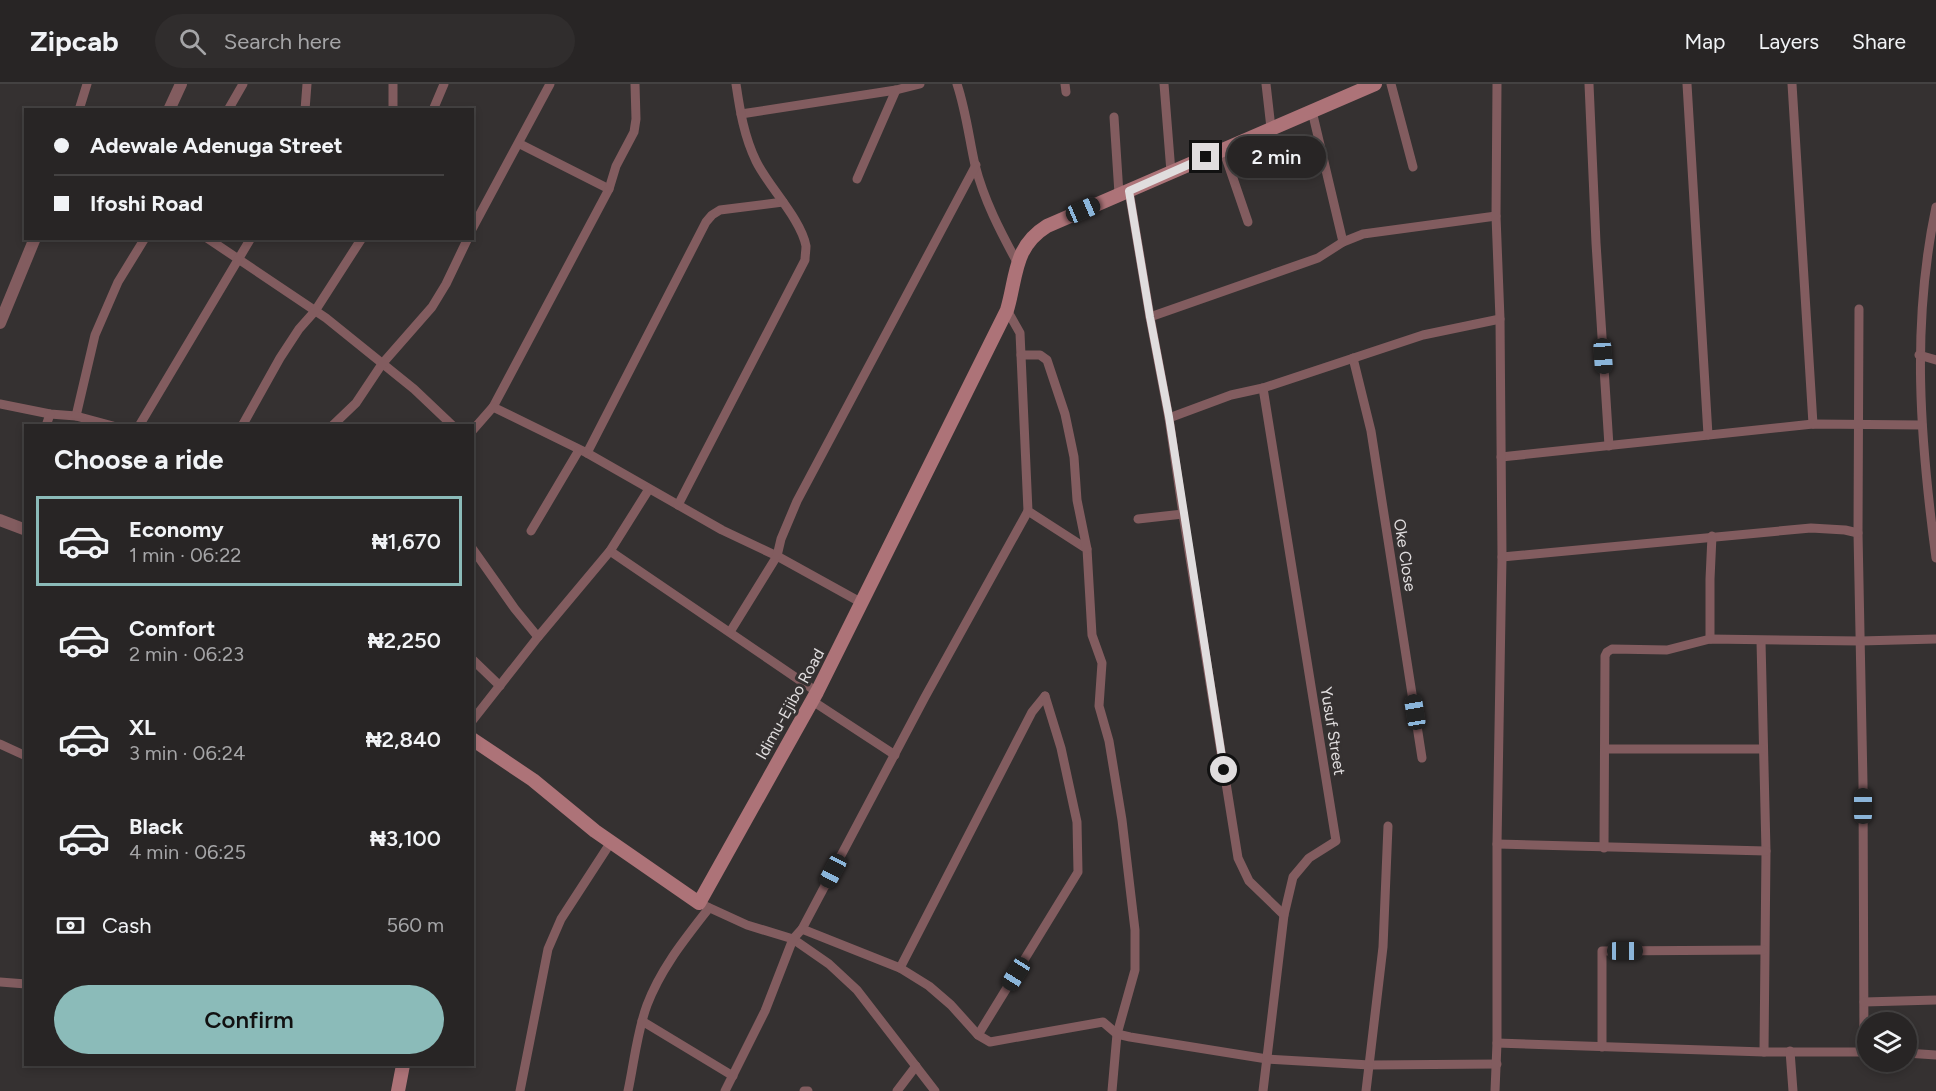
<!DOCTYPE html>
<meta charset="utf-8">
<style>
body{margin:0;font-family:Figtree,sans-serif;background:#302d2d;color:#f1f3f6;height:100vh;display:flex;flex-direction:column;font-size:22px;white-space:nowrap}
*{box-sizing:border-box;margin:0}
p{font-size:20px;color:#a5a5a7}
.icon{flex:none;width:33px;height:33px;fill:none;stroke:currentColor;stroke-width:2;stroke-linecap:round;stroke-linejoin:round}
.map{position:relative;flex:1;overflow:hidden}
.panel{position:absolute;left:24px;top:340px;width:450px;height:642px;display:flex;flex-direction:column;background:#282525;border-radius:0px;box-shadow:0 3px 9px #0003,0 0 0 2px #444242}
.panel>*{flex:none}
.guide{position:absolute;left:24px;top:24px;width:450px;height:132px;border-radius:0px;box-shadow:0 3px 9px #0003,0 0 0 2px #444242;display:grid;align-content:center;height:132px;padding:0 30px;background:#282525}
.controls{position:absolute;left:1857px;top:928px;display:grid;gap:12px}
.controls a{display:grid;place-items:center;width:60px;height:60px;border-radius:50%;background:#282525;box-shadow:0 3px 9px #0003,0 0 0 2px #444242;font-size:30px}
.end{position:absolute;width:27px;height:27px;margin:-14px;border:8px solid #e0ddde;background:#111;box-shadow:0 0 0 3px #111}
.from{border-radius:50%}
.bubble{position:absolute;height:42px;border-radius:21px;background:#282525;box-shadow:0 3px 9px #0003,0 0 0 2px #444242;font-size:20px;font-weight:600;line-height:42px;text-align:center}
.car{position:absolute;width:18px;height:36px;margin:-18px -9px;border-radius:8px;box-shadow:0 0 4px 2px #0007;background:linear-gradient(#222 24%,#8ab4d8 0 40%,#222 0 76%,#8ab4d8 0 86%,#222 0)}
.guide b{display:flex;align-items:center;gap:21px;height:57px;font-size:22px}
.guide b+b{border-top:2px solid #444242}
.guide i{width:15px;height:15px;background:#f1f3f6}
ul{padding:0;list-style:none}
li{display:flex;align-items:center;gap:18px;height:90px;margin:0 12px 9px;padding:0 18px;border:3px solid transparent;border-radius:0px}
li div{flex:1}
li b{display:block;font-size:22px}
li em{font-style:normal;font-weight:600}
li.active{border-color:#8bbbb9}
li>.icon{width:54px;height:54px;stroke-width:1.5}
h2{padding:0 30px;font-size:27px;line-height:72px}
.pay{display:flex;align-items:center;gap:15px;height:66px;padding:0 30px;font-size:22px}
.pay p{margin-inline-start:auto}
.cta{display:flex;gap:12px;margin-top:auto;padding:12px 30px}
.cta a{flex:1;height:69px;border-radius:36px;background:#8bbbb9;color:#111;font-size:24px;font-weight:600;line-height:69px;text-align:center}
header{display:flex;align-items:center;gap:36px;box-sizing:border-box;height:84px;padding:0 30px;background:#282525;border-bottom:2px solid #444242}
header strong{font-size:28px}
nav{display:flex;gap:33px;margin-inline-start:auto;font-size:21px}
.search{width:420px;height:54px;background:#302d2d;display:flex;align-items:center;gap:15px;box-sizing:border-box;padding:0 21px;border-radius:33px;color:#a5a5a7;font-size:22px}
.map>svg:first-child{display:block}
</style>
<header>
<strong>Zipcab</strong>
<div class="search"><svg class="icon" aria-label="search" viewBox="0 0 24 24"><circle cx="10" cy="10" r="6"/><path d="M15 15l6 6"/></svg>Search here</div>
<nav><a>Map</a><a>Layers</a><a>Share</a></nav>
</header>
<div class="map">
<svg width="1936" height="1007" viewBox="0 0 1936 1007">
<rect width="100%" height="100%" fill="#353131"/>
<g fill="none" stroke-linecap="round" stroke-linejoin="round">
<g stroke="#825c5f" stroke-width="9">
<path d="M957,0C966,27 969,54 975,81C984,116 1000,147 1017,178"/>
<polyline points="1065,0 1066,8"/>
<polyline points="1164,0 1171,88"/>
<polyline points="1266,0 1271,44"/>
<polyline points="1391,0 1413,83"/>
<polyline points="1589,0 1596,159 1609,362"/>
<polyline points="1687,0 1708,351"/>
<polyline points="1792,0 1813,340"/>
<polyline points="79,26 87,0"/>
<polyline points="228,26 243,0"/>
<polyline points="305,26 307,0"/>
<polyline points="393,26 393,0"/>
<polyline points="433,26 444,0"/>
<polyline points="1312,27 1343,158"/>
<polyline points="741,30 896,6 920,0"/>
<polyline points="1114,33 1119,110"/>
<polyline points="520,60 609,105"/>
<polyline points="1223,65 1248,138"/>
<polyline points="857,95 896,6"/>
<polyline points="1129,107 1150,233 1169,334 1183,430 1238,774 1249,797 1284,831"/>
<path d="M1936,123C1911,241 1920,355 1936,474"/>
<polyline points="472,145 550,0"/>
<polyline points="207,154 326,234 414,305 453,342"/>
<polyline points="1859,225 1858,449 1863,699 1864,968"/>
<polyline points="1007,226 1020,249 1028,427 1087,465 1092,551 1102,579 1099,622 1109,657 1122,736 1135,846 1135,886 1117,950 1112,1007"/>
<polyline points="1150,233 1318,174 1343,158 1363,150 1496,132"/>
<polyline points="1021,271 1040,271 1047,276 1065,330 1074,373 1077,416 1087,465"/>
<polyline points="1919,271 1936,276"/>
<polyline points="1353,274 1371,347 1422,674"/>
<polyline points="0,320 50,330 76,332 95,251 118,198 145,154"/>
<polyline points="493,323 609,105 616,82 634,48 636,35 635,0"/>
<polyline points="76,332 113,342"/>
<polyline points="1169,334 1231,311 1263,304 1423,251 1500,235"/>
<polyline points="46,342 50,330"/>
<polyline points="139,342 251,154"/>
<polyline points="242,342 280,274 299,245 315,227 362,154"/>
<polyline points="332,342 356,319 382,280 432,223 446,200 468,154"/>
<polyline points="472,347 493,323 587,369 722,446 777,472 862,519"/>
<polyline points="587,369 706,138 712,131 720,126 783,118"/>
<polyline points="1501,373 1813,340 1922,341"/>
<path d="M678,421L805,176C805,172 806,166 806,162C801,135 768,102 756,77C744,52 740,27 736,0"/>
<polyline points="1138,435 1183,430"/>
<polyline points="531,447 579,366"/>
<polyline points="472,464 515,525 538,553"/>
<polyline points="610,467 817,608"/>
<polyline points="1502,473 1811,444 1845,446 1858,449"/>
<polyline points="730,548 777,472 781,455 797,417 976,81"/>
<polyline points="1710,555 1710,495 1712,452"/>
<polyline points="1761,557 1766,767 1764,968"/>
<polyline points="472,575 500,602"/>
<polyline points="811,616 895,671"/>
<polyline points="472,637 538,553 610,467 649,405"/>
<polyline points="0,660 26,672"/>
<polyline points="1605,665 1762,665"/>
<polyline points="1497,760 1766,767"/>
<polyline points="1604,764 1605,572 1607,568 1612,565 1667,566 1710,555 1860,557 1936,555"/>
<polyline points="699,819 747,841 793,855 829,880 857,906 935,1007"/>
<polyline points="802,845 925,613 1028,427"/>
<polyline points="900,884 1032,628 1045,612"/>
<polyline points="0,898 26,900"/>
<polyline points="1864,918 1936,916"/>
<polyline points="642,937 733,992"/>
<polyline points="978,951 1078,788 1077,738 1061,664 1045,612"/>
<polyline points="1497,959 1764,968 1868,968"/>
<polyline points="1602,963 1602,867 1763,866"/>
<polyline points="1790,967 1793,1007"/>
<polyline points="1906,969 1936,971"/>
<polyline points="520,1007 548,865 561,835 611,758"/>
<path d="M628,1007C634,979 637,948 647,921C661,884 685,855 709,824"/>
<polyline points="725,1007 765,927 793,855 802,845 900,884 929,902 951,921 978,951 990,958 1103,938 1117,950 1130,953 1267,975 1370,981 1497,980"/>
<polyline points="804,1007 808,1007"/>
<polyline points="897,1007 916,982"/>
<polyline points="1263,1007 1284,831 1293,793 1309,774 1336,757 1263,304"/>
<polyline points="1366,1007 1383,863 1388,742"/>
<polyline points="1495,1007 1497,959 1497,760 1502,473 1500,235 1496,132 1497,0"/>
</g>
<g stroke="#825c5f" stroke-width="12">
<polyline points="169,26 181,0"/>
<polyline points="0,239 35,154"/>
<polyline points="0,436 26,446"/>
</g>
<g stroke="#ad7378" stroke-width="14">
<path d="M472,655L533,696L595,747L699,819L817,608L1007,226C1017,193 1013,163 1047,142L1375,0"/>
<polyline points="398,1007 403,981"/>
</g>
</g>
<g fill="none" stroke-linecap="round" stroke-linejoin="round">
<polyline stroke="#e0ddde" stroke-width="8" points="1206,73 1129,107 1150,233 1169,333 1224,686"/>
</g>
<g text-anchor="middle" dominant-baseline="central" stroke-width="6" stroke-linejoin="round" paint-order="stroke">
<g font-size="16" fill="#e0ddde" stroke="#353131">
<text transform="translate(1405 471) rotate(81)">Oke Close</text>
<text transform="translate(790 620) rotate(-61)">Idimu-Ejibo Road</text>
<text transform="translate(1333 647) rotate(81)">Yusuf Street</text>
</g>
</g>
</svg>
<div class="controls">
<a><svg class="icon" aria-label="layers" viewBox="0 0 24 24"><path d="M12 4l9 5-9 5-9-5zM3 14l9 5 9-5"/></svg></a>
</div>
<i class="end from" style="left:1224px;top:686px"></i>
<i class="end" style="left:1206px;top:73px"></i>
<div class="bubble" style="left:1227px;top:52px;width:99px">2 min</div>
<i class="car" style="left:1083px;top:126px;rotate:67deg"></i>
<i class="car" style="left:1603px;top:272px;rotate:176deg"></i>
<i class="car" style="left:1415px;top:628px;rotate:351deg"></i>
<i class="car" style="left:1863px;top:722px;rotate:0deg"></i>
<i class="car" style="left:833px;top:787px;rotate:208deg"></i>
<i class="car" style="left:1625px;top:867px;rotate:90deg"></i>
<i class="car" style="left:1016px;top:890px;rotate:212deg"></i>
<div class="guide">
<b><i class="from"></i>Adewale Adenuga Street</b>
<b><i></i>Ifoshi Road</b>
</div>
<section class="panel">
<h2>Choose a ride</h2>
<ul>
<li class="active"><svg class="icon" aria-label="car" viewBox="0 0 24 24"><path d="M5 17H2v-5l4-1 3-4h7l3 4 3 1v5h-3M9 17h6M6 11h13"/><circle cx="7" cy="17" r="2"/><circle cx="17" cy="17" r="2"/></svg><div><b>Economy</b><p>1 min · 06:22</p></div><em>₦1,670</em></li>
<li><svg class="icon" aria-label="car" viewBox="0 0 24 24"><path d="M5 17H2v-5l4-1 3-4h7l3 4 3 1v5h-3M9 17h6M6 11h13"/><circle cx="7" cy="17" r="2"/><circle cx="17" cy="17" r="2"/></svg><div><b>Comfort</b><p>2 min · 06:23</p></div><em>₦2,250</em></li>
<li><svg class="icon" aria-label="car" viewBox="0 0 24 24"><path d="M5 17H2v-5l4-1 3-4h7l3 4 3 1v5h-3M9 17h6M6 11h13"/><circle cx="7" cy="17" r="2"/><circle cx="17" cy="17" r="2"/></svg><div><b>XL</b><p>3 min · 06:24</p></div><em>₦2,840</em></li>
<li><svg class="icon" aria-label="car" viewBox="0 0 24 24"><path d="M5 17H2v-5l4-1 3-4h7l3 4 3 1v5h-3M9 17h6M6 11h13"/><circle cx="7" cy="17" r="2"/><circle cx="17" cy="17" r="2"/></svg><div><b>Black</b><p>4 min · 06:25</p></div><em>₦3,100</em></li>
</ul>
<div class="pay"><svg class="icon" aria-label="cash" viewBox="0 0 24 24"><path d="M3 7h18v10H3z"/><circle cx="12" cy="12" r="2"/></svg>Cash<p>560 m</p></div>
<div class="cta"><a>Confirm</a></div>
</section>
</div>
